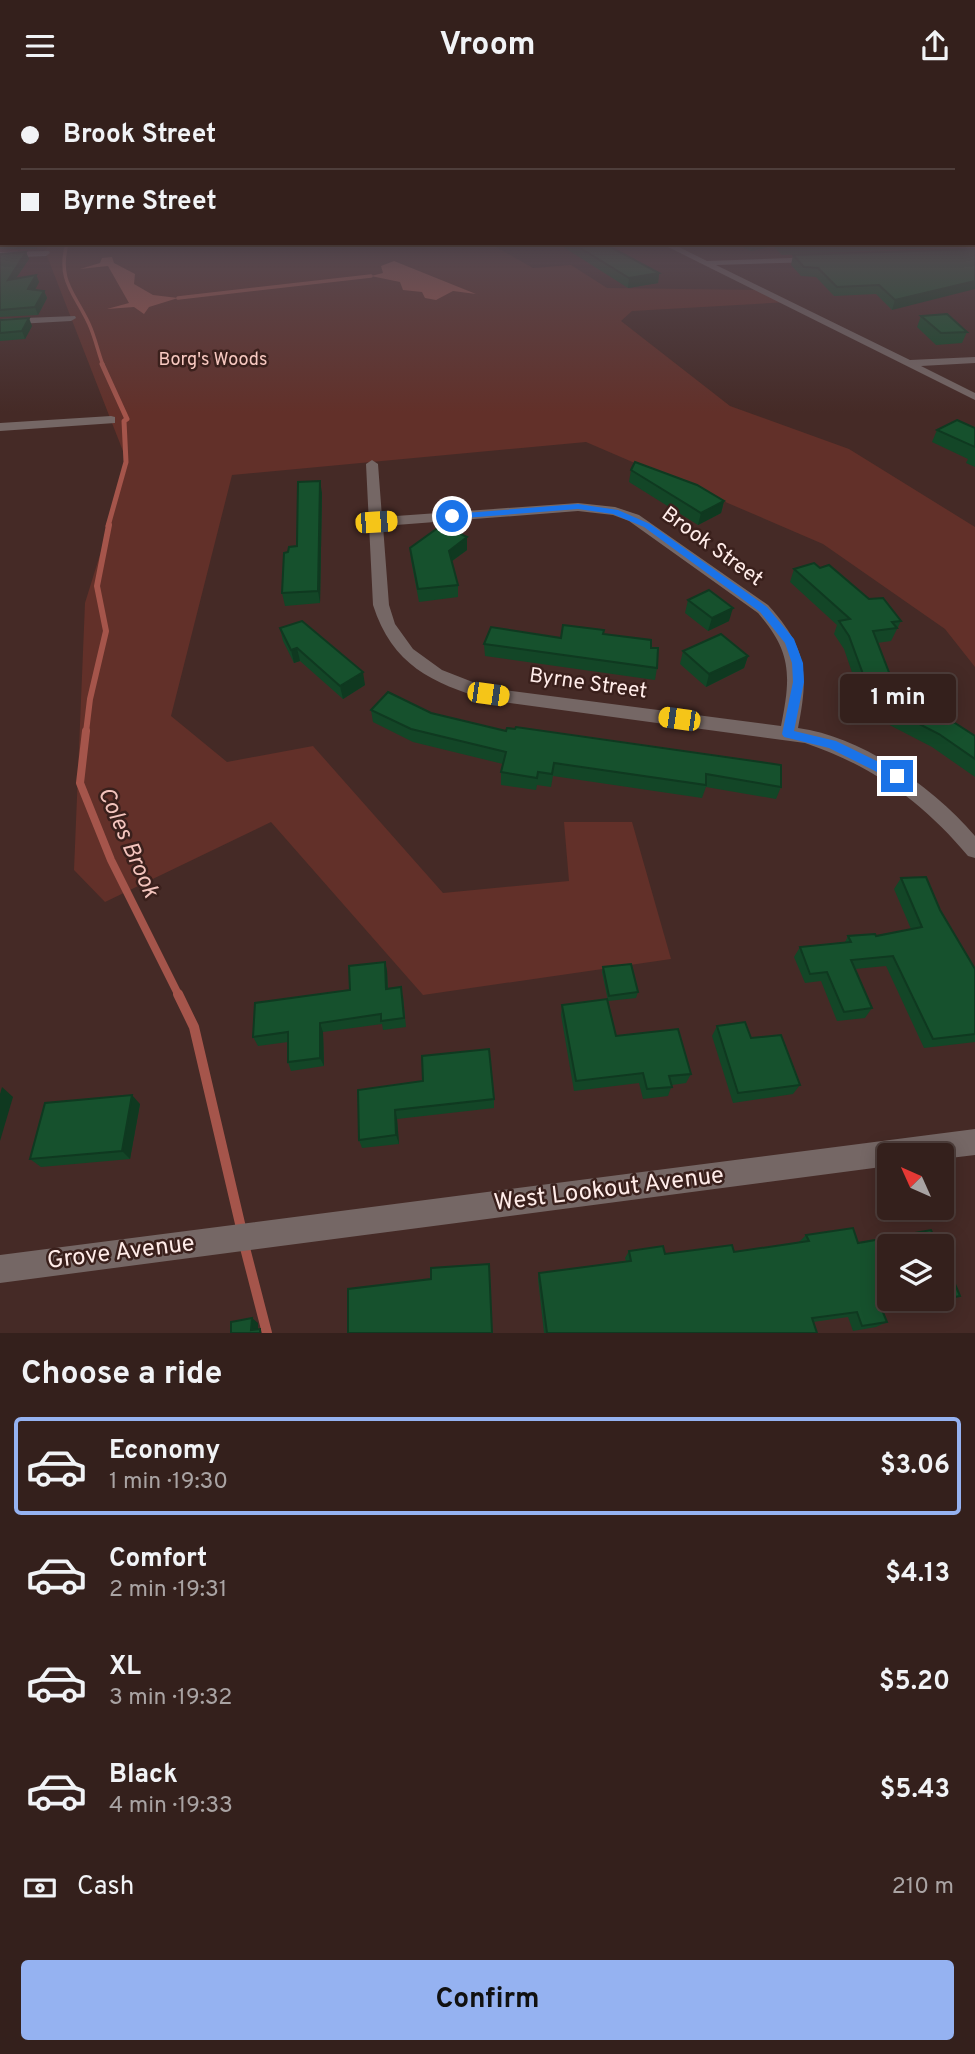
<!DOCTYPE html>
<meta charset="utf-8">
<style>
body{margin:0;font-family:Overpass,sans-serif;background:#3f2d29;color:#f1f3f6;height:100vh;display:flex;flex-direction:column;font-size:26px;white-space:nowrap}
*{box-sizing:border-box;margin:0}
p{font-size:23px;color:#a9a3a3}
.icon{flex:none;width:38px;height:38px;fill:none;stroke:currentColor;stroke-width:2;stroke-linecap:round;stroke-linejoin:round}
.map{position:relative;height:1242px;overflow:hidden}
.details{display:flex;flex-direction:column;background:#34201c;flex:1}
.details>*{flex:none}
.guide{position:absolute;left:0px;top:0px;width:976px;height:154px;box-shadow:0 4px 18px #0003,0 0 0 2px #4e3e3b;display:grid;align-content:center;height:154px;padding:0 21px;background:#34201c}
.needle{width:46px;rotate:315deg}
.fabs{position:absolute;left:877px;top:1052px;display:grid;gap:14px}
.fabs a{display:grid;place-items:center;width:77px;height:77px;border-radius:7px;background:#34201c;box-shadow:0 4px 18px #0003,0 0 0 2px #4e3e3b;font-size:35px}
.end{position:absolute;width:32px;height:32px;margin:-16px;border:9px solid #1a73e8;background:#fff;box-shadow:0 0 0 4px #fff}
.from{border-radius:50%}
.bubble{position:absolute;height:49px;border-radius:7px;background:#34201c;box-shadow:0 4px 18px #0003,0 0 0 2px #4e3e3b;font-size:23px;font-weight:700;line-height:49px;text-align:center}
.car{position:absolute;width:21px;height:42px;margin:-21px -10px;border-radius:9px;box-shadow:0 0 5px 2px #0007;background:linear-gradient(#f5c518 24%,#345 0 40%,#f5c518 0 76%,#345 0 86%,#f5c518 0)}
.guide b{display:flex;align-items:center;gap:24px;height:66px;font-size:26px}
.guide b+b{border-top:2px solid #4e3e3b}
.guide i{width:18px;height:18px;background:#f1f3f6}
ul{padding:0;list-style:none}
li{display:flex;align-items:center;gap:21px;height:98px;margin:0 14px 10px;padding:0 7px;border:4px solid transparent;border-radius:7px}
li div{flex:1}
li b{display:block;font-size:26px}
li em{font-style:normal;font-weight:700}
li.on{border-color:#95b2f1}
li>.icon{width:63px;height:63px;stroke-width:1.5}
h2{padding:0 21px;font-size:32px;line-height:84px}
.pay{display:flex;align-items:center;gap:18px;height:77px;padding:0 21px;font-size:26px}
.pay p{margin-inline-start:auto}
.primary-button{display:flex;gap:14px;margin-top:auto;padding:14px 21px}
.primary-button a{flex:1;height:80px;border-radius:7px;background:#95b2f1;color:#111;font-size:28px;font-weight:700;line-height:80px;text-align:center}
header{display:flex;justify-content:space-between;align-items:center;height:91px;padding:0 21px;background:#34201c;font-size:32px;font-weight:700}
.map>svg:first-child{display:block}
</style>
<header><svg class="icon" aria-label="menu" viewBox="0 0 24 24"><path d="M4 6h16M4 12h16M4 18h16"/></svg>Vroom<svg class="icon" aria-label="share" viewBox="0 0 24 24"><path d="M12 15V3M7 8l5-5 5 5M5 13v7h14v-7"/></svg></header>
<div class="map">
<svg width="975" height="1242" viewBox="0 0 975 1242">
<rect width="100%" height="100%" fill="#452a26"/>
<polygon fill="#623029" points="51,152 489,152 533,177 571,174 607,197 763,199 788,211 632,220 621,230 730,315 849,358 975,436 975,576 945,538 823,453 586,351 232,384 171,625 227,671 313,655 443,802 569,790 564,731 632,731 671,868 423,904 271,731 105,811 74,779 85,512 128,373 45,160"/>
<g fill="#a5554b">
<polygon points="112,166 114,172 135,183 134,193 153,204 178,207 149,216 144,223 134,216 107,218 129,212 108,175 80,178 100,172 102,167"/>
<polygon points="394,170 476,203 453,200 436,209 425,207 422,201 403,199 400,191 371,185 383,182 381,175"/>
</g>
<g fill="none" stroke-linecap="round" stroke-linejoin="round">
<g stroke="#a5554b" stroke-width="3.5">
<path d="M67,152C57,190 74,201 89,233C95,246 98,261 103,274"/>
<polyline points="178,207 371,185"/>
</g>
<polyline stroke="#a5554b" stroke-width="5" points="102,273 127,328 124,330 126,371 108,435"/>
<polyline stroke="#a5554b" stroke-width="6" points="86,641 90,608 106,540 97,495 109,434"/>
<polyline stroke="#a5554b" stroke-width="8" points="86,640 80,692 111,769 179,905"/>
<g stroke="#a5554b" stroke-width="10">
<polyline points="178,903 194,936 242,1141"/>
<polyline points="244,1153 267,1242"/>
</g>
<g fill="#756765" fill-rule="evenodd">
<polygon points="660,152 671,152 707,170 817,166 817,170 814,171 716,174 910,269 975,266 975,272 921,275 975,302 975,309"/>
<polygon points="49,160 50,162 46,165 0,167 0,161"/>
<polygon points="75,225 76,227 71,230 0,234 0,228"/>
<polygon points="111,325 115,326 115,332 0,340 0,332"/>
<path d="M372,369L378,373L382,426L578,412L615,416L639,424L768,514C807,557 809,582 798,637C863,646 933,696 975,745V767L968,765C923,711 871,674 805,652L488,609C432,592 392,574 373,514L366,373ZM578,420L613,424L629,430L758,522C792,561 791,585 781,635L488,597L442,579L413,558L395,533L389,514L383,435Z"/>
<polygon points="975,1038 975,1064 942,1068 942,1064 889,1064 889,1075 0,1192 0,1164"/>
</g>
</g>
<g fill="#134627">
<polygon points="0,148 2,148 2,152 40,152 36,158 0,158"/>
<polygon points="975,148 975,155 782,164 773,155 751,160 733,152 975,152"/>
<polygon points="557,152 603,152 659,182 658,192 628,197"/>
<polygon points="975,158 892,219 876,203 834,205 816,186 801,185 791,174 793,164"/>
<polygon points="26,161 29,168 16,187 36,184 39,191 35,199 44,200 47,207 38,224 0,226 0,163"/>
<polygon points="921,225 967,241 962,252 936,254 917,236"/>
<polygon points="0,229 32,235 25,248 0,250"/>
<polygon points="975,337 975,376 966,372 968,368 932,351 937,339"/>
<polygon points="631,379 724,410 721,422 698,434 629,391"/>
<polygon points="322,402 320,512 285,515 282,502 288,461 297,455"/>
<polygon points="410,457 467,459 451,471 458,494 458,506 419,511 411,469"/>
<polygon points="820,477 901,530 891,550 877,552 890,584 884,597 857,596 844,558 834,543 837,534 790,491 794,478"/>
<polygon points="688,509 729,530 708,540 685,522"/>
<polygon points="280,537 365,594 343,608 300,570 294,572 283,550"/>
<polygon points="603,543 651,557 657,577 655,589 485,565 484,553"/>
<polygon points="683,560 748,565 744,577 706,596 680,573"/>
<polygon points="882,614 975,645 975,686 932,656 876,627"/>
<polygon points="371,619 431,622 506,640 781,696 776,708 706,696 702,707 553,685 551,696 537,694 536,699 501,694 501,681 503,673 413,651 373,631"/>
<polygon points="901,787 940,819 975,878 975,951 924,957 886,875 855,878 872,917 865,927 837,930 821,890 805,892 794,866 800,856 845,851 848,845 876,845 911,838 894,798"/>
<polygon points="385,871 387,880 388,898 403,905 406,936 383,939 382,933 323,941 324,975 291,980 288,971 288,951 258,955 253,946 350,899"/>
<polygon points="603,876 638,901 636,907 608,910 602,881"/>
<polygon points="562,914 616,945 691,983 686,992 672,994 668,1005 643,1008 639,992 574,1000 561,924"/>
<polygon points="717,935 751,947 800,994 793,1003 733,1012 712,945"/>
<polygon points="358,999 494,1008 494,1017 397,1028 399,1053 362,1057 359,1049"/>
<polygon points="140,1013 130,1068 41,1076 30,1068"/>
<polygon points="806,1144 858,1152 960,1205 948,1210 883,1222 887,1231 876,1236 853,1240 848,1226 813,1231 817,1242 544,1242 538,1188 539,1182 626,1170 625,1167 629,1160 665,1163 734,1161 799,1152 799,1151"/>
</g>
<g fill="#0f3920">
<polygon points="34,152 40,152 36,158"/>
<polygon points="753,152 774,152 773,155 751,160"/>
<polygon points="26,161 29,168 10,196 8,189"/>
<polygon points="659,182 658,192 628,197 629,187"/>
<polygon points="36,184 39,191 31,206 28,198"/>
<polygon points="975,190 975,198 892,219 895,209"/>
<polygon points="44,200 47,207 38,224 35,216"/>
<polygon points="29,227 32,235 25,248 22,240"/>
<polygon points="320,390 322,402 320,512 318,500"/>
<polygon points="724,410 721,422 698,434 701,422"/>
<polygon points="467,446 467,459 449,472 449,460"/>
<polygon points="733,517 729,530 708,540 712,527"/>
<polygon points="297,557 300,570 294,572 291,559"/>
<polygon points="748,565 744,577 706,596 709,583"/>
<polygon points="363,581 365,594 343,608 340,595"/>
<polygon points="385,871 387,880 388,907 386,898"/>
<polygon points="320,932 323,941 324,975 320,967"/>
<polygon points="2,996 13,1006 0,1050 0,1003"/>
<polygon points="132,1004 140,1013 130,1068 122,1060"/>
<polygon points="395,1019 397,1028 399,1053 396,1044"/>
<polygon points="252,1227 258,1232 258,1242 251,1239"/>
</g>
<g fill="#16512d" stroke="#0f3920" stroke-width="2">
<polygon points="572,152 603,152 659,182 629,187"/>
<polygon points="781,152 842,152 784,155"/>
<polygon points="975,158 975,190 895,209 879,194 837,196 818,177 804,176 793,164"/>
<polygon points="26,161 8,189 36,184 28,198 44,200 35,216 0,219 0,163"/>
<polygon points="947,223 967,241 941,242 921,225"/>
<polygon points="29,227 22,240 0,242 0,229"/>
<polygon points="957,329 975,337 975,356 937,339"/>
<polygon points="635,371 697,394 724,410 701,422 631,379"/>
<polygon points="320,390 318,500 282,502 284,462 288,461 289,456 297,455 297,452 298,391"/>
<polygon points="442,434 467,446 449,460 458,494 418,498 410,457"/>
<polygon points="814,472 820,477 829,474 869,508 883,507 901,530 892,531 897,537 873,540 890,584 863,583 849,545 839,530 850,528 794,478"/>
<polygon points="709,499 733,517 712,527 688,509"/>
<polygon points="302,530 363,581 340,595 297,557 291,559 280,537"/>
<polygon points="563,534 604,539 603,543 651,549 651,557 658,557 657,577 484,553 491,536 561,547"/>
<polygon points="721,543 748,565 709,583 683,560"/>
<polygon points="894,600 941,623 975,645 975,668 939,643 882,614"/>
<polygon points="388,601 431,622 506,640 507,637 515,638 516,636 781,674 781,696 706,683 706,694 554,672 552,683 538,681 537,687 501,681 506,661 411,638 371,619"/>
<polygon points="926,786 940,819 975,878 975,943 933,948 893,865 851,869 872,917 844,921 827,881 810,883 800,856 851,851 848,845 875,843 876,845 922,836 901,787"/>
<polygon points="385,871 386,898 401,896 404,927 381,930 381,923 320,932 320,967 288,971 288,941 253,946 255,912 350,899 349,875"/>
<polygon points="631,873 638,901 609,905 603,876"/>
<polygon points="607,908 616,945 678,938 691,983 669,985 672,996 647,998 643,982 576,990 562,914"/>
<polygon points="745,931 751,947 781,944 800,994 738,1002 717,935"/>
<polygon points="489,958 494,1008 395,1019 396,1044 359,1049 358,999 423,990 422,965"/>
<polygon points="132,1004 122,1060 30,1068 45,1012"/>
<polygon points="853,1137 858,1152 931,1139 938,1155 889,1155 889,1208 942,1208 942,1162 960,1205 882,1219 887,1231 862,1235 857,1221 812,1227 817,1242 547,1242 539,1182 631,1170 629,1160 663,1155 665,1163 732,1154 734,1161 809,1150 806,1144"/>
<polygon points="489,1173 492,1242 348,1242 348,1198 431,1188 431,1177"/>
<polygon points="252,1227 251,1239 260,1238 260,1242 231,1242 231,1231"/>
</g>
<linearGradient id="sky" x2="0" y2="1"><stop stop-color="#261715"/><stop offset="0.46" stop-color="#564a52"/><stop offset="1" stop-color="#564a52" stop-opacity="0"/></linearGradient>
<rect width="975" height="322" fill="url(#sky)"/>
<polygon fill="#1a73e8" points="578,413 618,419 650,433 767,516 794,548 803,572 804,591 794,640 836,650 901,682 901,689 893,689 829,657 784,646 782,643 793,591 792,572 785,552 760,521 644,436 613,423 578,418 452,428 447,425 452,423"/>
<g text-anchor="middle" dominant-baseline="central" stroke-width="5" stroke-linejoin="round" paint-order="stroke">
<g font-size="18" fill="#f8c9c1" stroke="#3a201c">
<text x="213" y="269">Borg's Woods</text>
</g>
<g font-size="21" fill="#ffece9" stroke="#3a201c">
<text transform="translate(712 456) rotate(36)">Brook Street</text>
<text transform="translate(588 593) rotate(8)">Byrne Street</text>
</g>
<g font-size="23" font-style="italic" fill="#f3c4bd" stroke="#3a201c">
<text transform="translate(127 752) rotate(66)">Coles Brook</text>
</g>
<g font-size="24" fill="#ffece9" stroke="#3a201c">
<text transform="translate(609 1099) rotate(-7)">West Lookout Avenue</text>
<text transform="translate(121 1162) rotate(-7)">Grove Avenue</text>
</g>
</g>
</svg>
<div class="fabs">
<a><svg class="needle" viewBox="-14 -14 28 28"><path d="M0-13l5 13h-10z" fill="#e53935"/><path d="M0 13l5-13h-10z" fill="#a9a3a3"/></svg></a>
<a><svg class="icon" aria-label="layers" viewBox="0 0 24 24"><path d="M12 4l9 5-9 5-9-5zM3 14l9 5 9-5"/></svg></a>
</div>
<i class="end from" style="left:452px;top:425px"></i>
<i class="end" style="left:897px;top:685px"></i>
<div class="bubble" style="left:840px;top:583px;width:116px">1 min</div>
<i class="car" style="left:376px;top:431px;rotate:86deg"></i>
<i class="car" style="left:488px;top:603px;rotate:98deg"></i>
<i class="car" style="left:679px;top:628px;rotate:278deg"></i>
<div class="guide">
<b><i class="from"></i>Brook Street</b>
<b><i></i>Byrne Street</b>
</div>
</div>
<section class="details">
<h2>Choose a ride</h2>
<ul>
<li class="on"><svg class="icon" aria-label="car" viewBox="0 0 24 24"><path d="M5 17H2v-5l4-1 3-4h7l3 4 3 1v5h-3M9 17h6M6 11h13"/><circle cx="7" cy="17" r="2"/><circle cx="17" cy="17" r="2"/></svg><div><b>Economy</b><p>1 min · 19:30</p></div><em>$3.06</em></li>
<li><svg class="icon" aria-label="car" viewBox="0 0 24 24"><path d="M5 17H2v-5l4-1 3-4h7l3 4 3 1v5h-3M9 17h6M6 11h13"/><circle cx="7" cy="17" r="2"/><circle cx="17" cy="17" r="2"/></svg><div><b>Comfort</b><p>2 min · 19:31</p></div><em>$4.13</em></li>
<li><svg class="icon" aria-label="car" viewBox="0 0 24 24"><path d="M5 17H2v-5l4-1 3-4h7l3 4 3 1v5h-3M9 17h6M6 11h13"/><circle cx="7" cy="17" r="2"/><circle cx="17" cy="17" r="2"/></svg><div><b>XL</b><p>3 min · 19:32</p></div><em>$5.20</em></li>
<li><svg class="icon" aria-label="car" viewBox="0 0 24 24"><path d="M5 17H2v-5l4-1 3-4h7l3 4 3 1v5h-3M9 17h6M6 11h13"/><circle cx="7" cy="17" r="2"/><circle cx="17" cy="17" r="2"/></svg><div><b>Black</b><p>4 min · 19:33</p></div><em>$5.43</em></li>
</ul>
<div class="pay"><svg class="icon" aria-label="cash" viewBox="0 0 24 24"><path d="M3 7h18v10H3z"/><circle cx="12" cy="12" r="2"/></svg>Cash<p>210 m</p></div>
<div class="primary-button"><a>Confirm</a></div>
</section>
